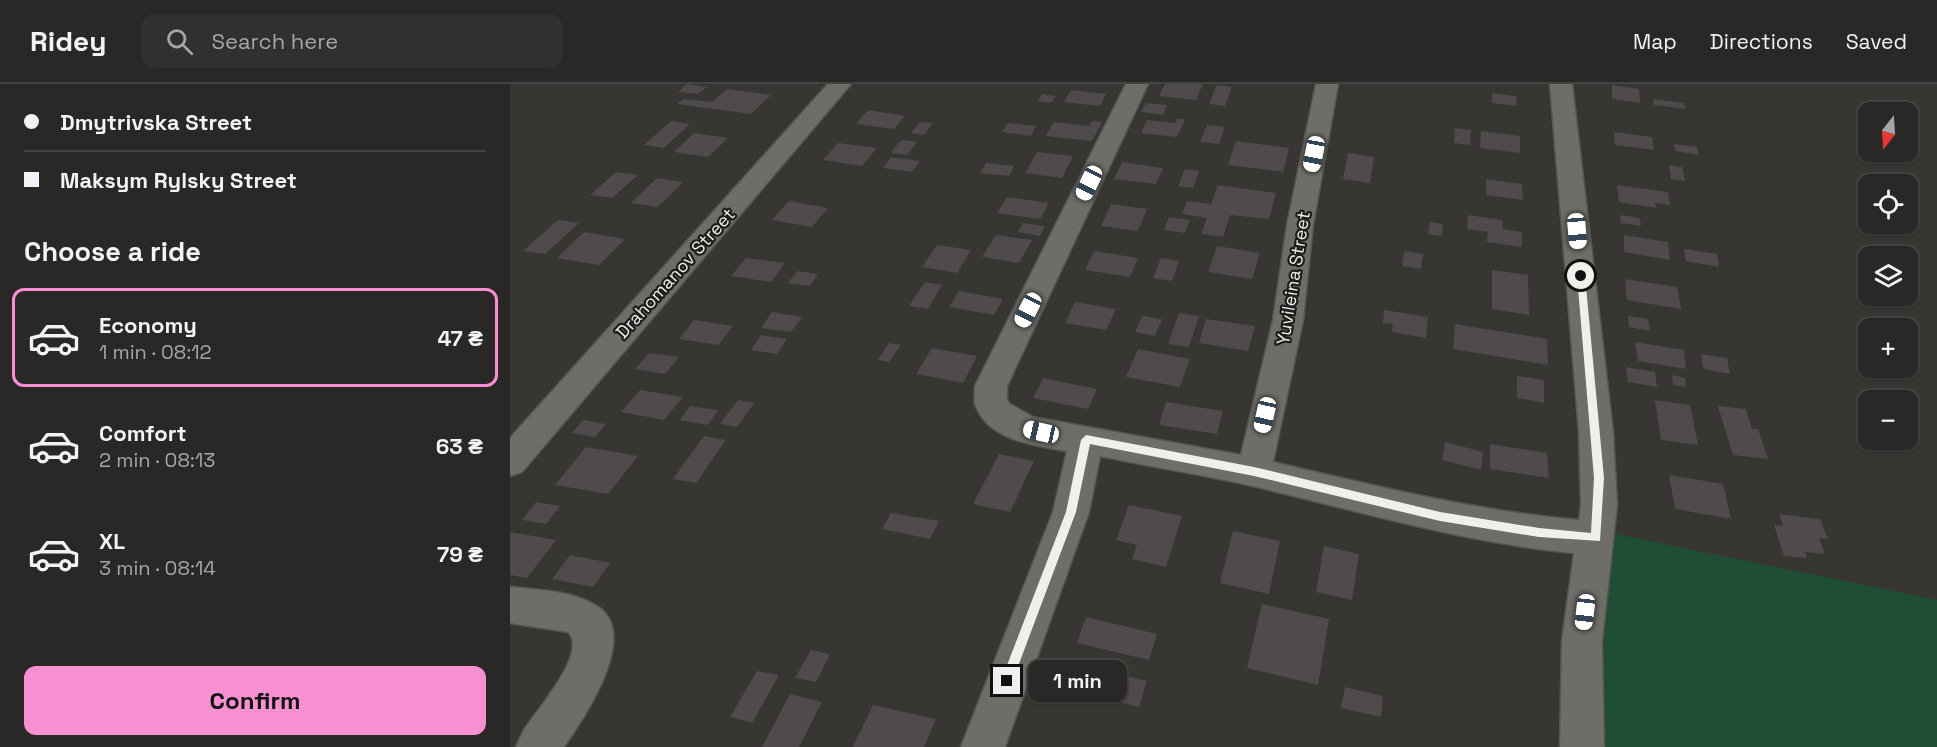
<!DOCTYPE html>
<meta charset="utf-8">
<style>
body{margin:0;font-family:"Space Grotesk",sans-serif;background:#31302e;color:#f1f3f6;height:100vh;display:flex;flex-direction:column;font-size:22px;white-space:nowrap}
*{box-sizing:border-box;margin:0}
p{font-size:20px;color:#a5a6a7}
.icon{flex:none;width:33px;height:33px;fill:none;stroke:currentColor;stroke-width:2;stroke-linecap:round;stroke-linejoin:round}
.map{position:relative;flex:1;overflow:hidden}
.details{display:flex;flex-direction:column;background:#292826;width:510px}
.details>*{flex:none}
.guide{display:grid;align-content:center;height:132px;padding:0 24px;background:#292826}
.needle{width:39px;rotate:197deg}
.tools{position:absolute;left:1348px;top:18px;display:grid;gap:12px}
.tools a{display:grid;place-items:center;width:60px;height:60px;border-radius:12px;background:#292826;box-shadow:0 2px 4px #0004,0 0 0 2px #454443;font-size:30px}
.end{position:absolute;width:27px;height:27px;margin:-14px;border:8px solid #efefec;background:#111;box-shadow:0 0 0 3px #111}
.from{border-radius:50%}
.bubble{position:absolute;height:42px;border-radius:12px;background:#292826;box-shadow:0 2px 4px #0004,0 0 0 2px #454443;font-size:20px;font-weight:800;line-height:42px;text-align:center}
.car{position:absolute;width:18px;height:36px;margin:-18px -9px;border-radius:8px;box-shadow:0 0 4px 2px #0007;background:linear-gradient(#fff 24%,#345 0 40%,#fff 0 76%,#345 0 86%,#fff 0)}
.guide b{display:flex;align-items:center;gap:21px;height:57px;font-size:22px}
.guide b+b{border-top:2px solid #454443}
.guide i{width:15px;height:15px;background:#f1f3f6}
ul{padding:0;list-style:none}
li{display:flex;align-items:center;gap:18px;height:99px;margin:0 12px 9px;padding:0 12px;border:3px solid transparent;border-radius:12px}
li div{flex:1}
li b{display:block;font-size:22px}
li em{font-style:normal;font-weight:800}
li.current{border-color:#f690d1}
li>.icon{width:54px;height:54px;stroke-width:1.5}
h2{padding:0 24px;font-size:27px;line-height:72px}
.action{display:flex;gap:12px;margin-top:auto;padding:12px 24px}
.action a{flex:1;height:69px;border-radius:12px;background:#f690d1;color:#111;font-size:24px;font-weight:800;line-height:69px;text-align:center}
header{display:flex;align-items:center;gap:36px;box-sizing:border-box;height:84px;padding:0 30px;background:#292826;border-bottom:2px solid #454443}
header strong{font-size:28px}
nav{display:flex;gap:33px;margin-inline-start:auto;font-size:21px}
.search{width:420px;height:54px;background:#31302e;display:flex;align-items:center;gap:15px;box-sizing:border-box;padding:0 21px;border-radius:12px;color:#a5a6a7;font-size:22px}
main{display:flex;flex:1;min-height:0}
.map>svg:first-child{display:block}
</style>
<header>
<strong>Ridey</strong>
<div class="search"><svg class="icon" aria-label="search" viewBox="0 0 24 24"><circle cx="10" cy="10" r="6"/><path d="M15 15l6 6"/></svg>Search here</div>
<nav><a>Map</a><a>Directions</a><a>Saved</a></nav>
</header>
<main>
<section class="details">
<div class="guide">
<b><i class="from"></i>Dmytrivska Street</b>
<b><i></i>Maksym Rylsky Street</b>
</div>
<h2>Choose a ride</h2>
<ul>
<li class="current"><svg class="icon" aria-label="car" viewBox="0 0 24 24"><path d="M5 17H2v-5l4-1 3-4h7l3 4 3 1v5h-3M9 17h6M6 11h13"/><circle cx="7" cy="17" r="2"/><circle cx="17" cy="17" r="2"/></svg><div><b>Economy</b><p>1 min · 08:12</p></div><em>47 ₴</em></li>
<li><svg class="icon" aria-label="car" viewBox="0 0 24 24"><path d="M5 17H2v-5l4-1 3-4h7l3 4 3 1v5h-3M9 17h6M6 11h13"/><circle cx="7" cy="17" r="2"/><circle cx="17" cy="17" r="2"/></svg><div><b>Comfort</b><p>2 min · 08:13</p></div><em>63 ₴</em></li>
<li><svg class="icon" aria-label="car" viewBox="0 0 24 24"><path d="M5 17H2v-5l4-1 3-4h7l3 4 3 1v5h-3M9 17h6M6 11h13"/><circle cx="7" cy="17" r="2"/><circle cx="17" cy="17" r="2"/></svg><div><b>XL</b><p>3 min · 08:14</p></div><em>79 ₴</em></li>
</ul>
<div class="action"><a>Confirm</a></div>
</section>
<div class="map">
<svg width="1427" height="663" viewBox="0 0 1427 663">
<rect width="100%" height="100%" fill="#373632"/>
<polygon fill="#1f4e35" points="1096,448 1427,516 1427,663 1093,663"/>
<g fill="#4f4a4c">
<polygon points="177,0 197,3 188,10 168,8"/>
<polygon points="655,0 693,0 686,16 649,12"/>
<polygon points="707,1 722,3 715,22 699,20"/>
<polygon points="1102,1 1129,5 1130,19 1102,15"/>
<polygon points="217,5 261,11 241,30 167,20 173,15 202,18"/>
<polygon points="561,6 596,10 590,22 554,18"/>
<polygon points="982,9 1006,12 1007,22 982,19"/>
<polygon points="532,10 546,12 541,19 528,17"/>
<polygon points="1143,15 1174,19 1175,25 1144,21"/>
<polygon points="636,19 657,21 653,31 631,28"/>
<polygon points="358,26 395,32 384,45 346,40"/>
<polygon points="667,35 675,35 667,53 631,49 637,36 665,39"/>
<polygon points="161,37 180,40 154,64 134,61"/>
<polygon points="582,37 592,38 582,57 536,52 544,38 579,42"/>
<polygon points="410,38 423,39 414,51 401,49"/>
<polygon points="498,39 526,42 521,52 492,48"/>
<polygon points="697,41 715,43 709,60 690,58"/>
<polygon points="945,44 961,46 960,61 944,59"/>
<polygon points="971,47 1010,52 1010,69 970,64"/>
<polygon points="1104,48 1142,53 1144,66 1105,61"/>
<polygon points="184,49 218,54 198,73 164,68"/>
<polygon points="391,56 407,58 397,71 381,69"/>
<polygon points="726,57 779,64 773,88 718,81"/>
<polygon points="328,59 367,64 352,82 313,76"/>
<polygon points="1164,60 1187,63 1189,71 1165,67"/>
<polygon points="527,68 563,72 552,94 515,89"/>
<polygon points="838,69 864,73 860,99 833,95"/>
<polygon points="381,73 410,77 402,88 373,84"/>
<polygon points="612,78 653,84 646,100 604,95"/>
<polygon points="476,79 504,82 499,92 470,89"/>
<polygon points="1159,81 1172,83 1175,97 1161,95"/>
<polygon points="675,85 689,87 683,104 668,102"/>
<polygon points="106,88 128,91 102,114 80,111"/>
<polygon points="147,94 173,98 148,123 121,119"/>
<polygon points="976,95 1012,100 1013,116 976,111"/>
<polygon points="708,101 766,109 759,135 720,131 713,153 691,150 697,134 672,130 677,117 701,120"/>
<polygon points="1107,101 1158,108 1160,121 1145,119 1146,124 1109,118"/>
<polygon points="497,113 539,119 530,135 487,129"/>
<polygon points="279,117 318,124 302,143 262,136"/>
<polygon points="601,120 637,125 628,147 591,142"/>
<polygon points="958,131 992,136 993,145 1012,148 1012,163 977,158 978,148 957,145"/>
<polygon points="1110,131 1130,134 1131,142 1111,139"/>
<polygon points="659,133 680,136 675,149 654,146"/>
<polygon points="48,136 69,139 35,170 13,167"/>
<polygon points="920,138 933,140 932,152 918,150"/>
<polygon points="513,139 535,142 530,152 508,148"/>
<polygon points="74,148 115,155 89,181 47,174"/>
<polygon points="486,151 522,156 509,179 472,173"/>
<polygon points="1114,151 1158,158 1160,176 1114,168"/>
<polygon points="427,161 461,166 447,189 412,183"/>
<polygon points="707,162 750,169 742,195 698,188"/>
<polygon points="1174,165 1207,170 1209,183 1176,177"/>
<polygon points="584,167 628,174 620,193 575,186"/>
<polygon points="894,167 913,170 911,185 892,182"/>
<polygon points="236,174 275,179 261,198 221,192"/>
<polygon points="651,174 669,177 662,197 643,194"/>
<polygon points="982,186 1018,191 1019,231 982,225"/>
<polygon points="287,187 308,190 300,202 278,199"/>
<polygon points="1115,195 1167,203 1171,225 1117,216"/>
<polygon points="415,198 432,201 418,225 399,222"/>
<polygon points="449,207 493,215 484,231 439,223"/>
<polygon points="565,218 606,225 596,246 555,239"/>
<polygon points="874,226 918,233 916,254 882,248 883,240 873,239"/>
<polygon points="262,228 292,233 281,248 251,244"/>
<polygon points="669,229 689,232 679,263 658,260"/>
<polygon points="632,232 652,235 645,252 625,248"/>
<polygon points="1118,232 1138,235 1140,247 1119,243"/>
<polygon points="696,235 745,242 738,267 689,259"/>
<polygon points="184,236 223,242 208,261 169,255"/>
<polygon points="945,240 1037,255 1038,281 943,265"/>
<polygon points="251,251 277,255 267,270 241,266"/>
<polygon points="1125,258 1174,266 1176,285 1128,277"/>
<polygon points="379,259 391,261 379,278 368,276"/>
<polygon points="422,264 467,272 453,299 406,290"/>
<polygon points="628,265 680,275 670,303 616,293"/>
<polygon points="139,269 169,273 155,290 125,285"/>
<polygon points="1191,270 1217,274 1220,290 1193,285"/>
<polygon points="1116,283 1145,288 1147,303 1118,298"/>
<polygon points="1162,291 1175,294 1176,303 1163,301"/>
<polygon points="1007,292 1034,296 1034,319 1007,314"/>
<polygon points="533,294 587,305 578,325 523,314"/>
<polygon points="130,306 173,313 154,336 111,328"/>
<polygon points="228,316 244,319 227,343 210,340"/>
<polygon points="1145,316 1180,321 1188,361 1151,356"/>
<polygon points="656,318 713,327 707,350 649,341"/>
<polygon points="180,322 208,326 198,341 170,336"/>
<polygon points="1208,322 1236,325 1242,345 1248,345 1258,375 1223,371"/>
<polygon points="73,336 96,340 85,353 62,349"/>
<polygon points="194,352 216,356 186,399 163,395"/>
<polygon points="935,358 973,368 971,386 932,376"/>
<polygon points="980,360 1037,369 1039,394 980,385"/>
<polygon points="76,363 128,372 98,410 45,401"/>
<polygon points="489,370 524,377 500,428 463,420"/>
<polygon points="1159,391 1213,400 1221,435 1165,425"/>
<polygon points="26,418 50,422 36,440 12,436"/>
<polygon points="619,421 672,432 656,483 622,475 627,461 606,456"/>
<polygon points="381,429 429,437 420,455 372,445"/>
<polygon points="1269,430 1310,435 1318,455 1309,454 1315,470 1295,468 1297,474 1274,472 1264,441 1273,442"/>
<polygon points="723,447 770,457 759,510 710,499"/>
<polygon points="0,448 46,456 17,494 0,491"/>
<polygon points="814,462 849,470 842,516 806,508"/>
<polygon points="60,471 100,479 83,503 42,495"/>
<polygon points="752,520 819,535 808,601 737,584"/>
<polygon points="576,533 647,550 639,576 567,559"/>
<polygon points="301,566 320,570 306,598 285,594"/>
<polygon points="563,579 637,597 629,623 553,605"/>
<polygon points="247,587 269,591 242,639 220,633"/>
<polygon points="835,603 873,612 871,633 831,624"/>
<polygon points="280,610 312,618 289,663 252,663"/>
<polygon points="363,621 426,635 414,663 343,663"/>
</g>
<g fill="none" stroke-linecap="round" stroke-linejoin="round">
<g stroke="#545451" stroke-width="3">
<g id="minor">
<polygon points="318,0 341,0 12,388 0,392 0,354"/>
<path d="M616,0H638L497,302V316L500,320L523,333L731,371L763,236L777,141L806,0H828L803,141L793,236L763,378C865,402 965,427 1069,436L1071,421L1069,348L1040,0H1062L1103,348L1107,421L1092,557L1094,663H1050L1052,557L1064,469C956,459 852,428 747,403C695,391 642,383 590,372L579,428L495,663H451L543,428L557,367C525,362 477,356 465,320C464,315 465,308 465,302Z"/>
<path d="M0,503C28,506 59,506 85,521C133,548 74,634 54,663H6C9,657 11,651 14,646C26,627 79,568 58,548L0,539Z"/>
</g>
</g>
<use href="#minor" fill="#6e6d68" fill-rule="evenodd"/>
</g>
<polygon fill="#efefec" points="1071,189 1075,192 1094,394 1090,457 1029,453 930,437 744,392 580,360 566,428 501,601 492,601 491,597 556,428 571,356 576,351 744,383 930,428 1029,444 1081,449 1084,394 1067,192"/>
<g text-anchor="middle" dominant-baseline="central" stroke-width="4.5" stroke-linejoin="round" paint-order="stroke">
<g font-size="18" fill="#efefec" stroke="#1e1d1b">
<text transform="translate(165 189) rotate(-48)">Drahomanov Street</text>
<text transform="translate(783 194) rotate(-81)">Yuvileina Street</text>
</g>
</g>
</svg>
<div class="tools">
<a><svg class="needle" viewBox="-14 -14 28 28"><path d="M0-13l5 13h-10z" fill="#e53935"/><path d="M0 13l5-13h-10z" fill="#a5a6a7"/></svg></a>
<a><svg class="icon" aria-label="locate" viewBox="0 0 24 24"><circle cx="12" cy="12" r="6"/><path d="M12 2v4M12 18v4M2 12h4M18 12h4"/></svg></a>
<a><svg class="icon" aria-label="layers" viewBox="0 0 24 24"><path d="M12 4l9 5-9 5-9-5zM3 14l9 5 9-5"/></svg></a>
<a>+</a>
<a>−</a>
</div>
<i class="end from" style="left:1071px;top:192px"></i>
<i class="end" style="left:497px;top:597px"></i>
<div class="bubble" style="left:518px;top:576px;width:99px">1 min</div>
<i class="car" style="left:804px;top:70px;rotate:191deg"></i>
<i class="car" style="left:579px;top:99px;rotate:206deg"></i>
<i class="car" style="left:1067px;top:147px;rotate:175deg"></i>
<i class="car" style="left:518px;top:226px;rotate:207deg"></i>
<i class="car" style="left:755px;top:331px;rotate:193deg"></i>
<i class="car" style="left:531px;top:348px;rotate:283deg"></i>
<i class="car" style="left:1075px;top:528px;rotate:187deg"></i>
</div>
</main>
